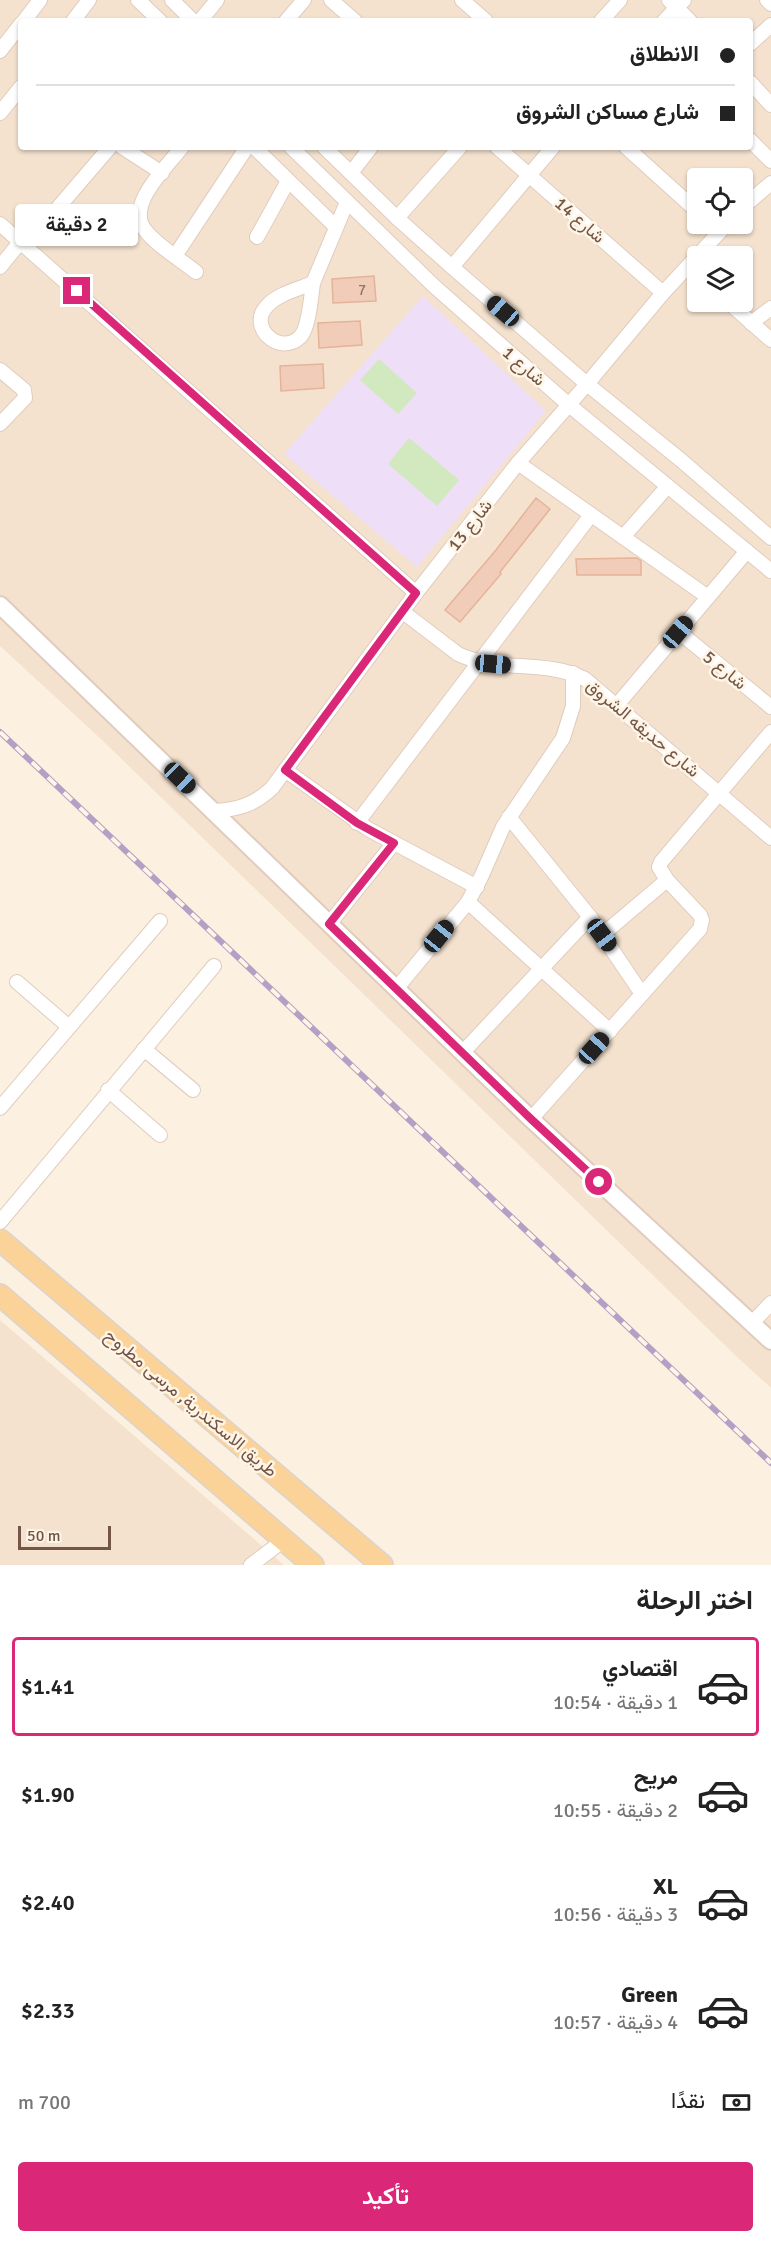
<!DOCTYPE html>
<html lang="ar">
<meta charset="utf-8">
<style>
body{margin:0;font-family:Signika,Vazirmatn,sans-serif;background:#f2f2f2;color:#222;direction:rtl;height:100vh;display:flex;flex-direction:column;font-size:22px;white-space:nowrap}
*{box-sizing:border-box;margin:0}
p{font-size:20px;color:#767676}
.icon{flex:none;width:33px;height:33px;fill:none;stroke:currentColor;stroke-width:2;stroke-linecap:round;stroke-linejoin:round}
.map{position:relative;height:1565px;overflow:hidden;direction:ltr}
.drawer{display:flex;flex-direction:column;background:#fff;flex:1}
.drawer>*{flex:none}
.guide{position:absolute;left:18px;top:18px;width:735px;height:132px;border-radius:6px;box-shadow:0 2px 4px #0004;direction:rtl;display:grid;align-content:center;height:132px;padding:0 18px;background:#fff}
.fabs{position:absolute;left:687px;top:168px;display:grid;gap:12px}
.fabs a{display:grid;place-items:center;width:66px;height:66px;border-radius:6px;background:#fff;box-shadow:0 2px 4px #0004;font-size:30px}
.scale{position:absolute;left:18px;bottom:15px;width:93px;box-sizing:border-box;padding-left:6px;border:3px solid #735648;border-top:0;font-size:16px;line-height:21px;white-space:nowrap;color:#735648;-webkit-text-stroke:4px #fff5e7;paint-order:stroke}
.end{position:absolute;width:27px;height:27px;margin:-14px;border:8px solid #db2777;background:#fff;box-shadow:0 0 0 3px #fff}
.from{border-radius:50%}
.bubble{position:absolute;height:42px;border-radius:6px;background:#fff;box-shadow:0 2px 4px #0004;font-size:20px;font-weight:600;line-height:42px;text-align:center;direction:rtl}
.car{position:absolute;width:18px;height:36px;margin:-18px -9px;border-radius:8px;box-shadow:0 0 4px 2px #0007;background:linear-gradient(#222 24%,#8ab4d8 0 40%,#222 0 76%,#8ab4d8 0 86%,#222 0)}
.guide b{display:flex;align-items:center;gap:21px;height:57px;font-size:22px}
.guide b+b{border-top:2px solid #e0e0e0}
.guide i{width:15px;height:15px;background:#222}
ul{padding:0;list-style:none}
li{display:flex;align-items:center;gap:18px;height:99px;margin:0 12px 9px;padding:0 6px;border:3px solid transparent;border-radius:6px}
li div{flex:1}
li b{display:block;font-size:22px}
li em{font-style:normal;font-weight:600}
li.current{border-color:#db2777}
li>.icon{width:54px;height:54px;stroke-width:1.5}
h2{padding:0 18px;font-size:27px;line-height:72px}
.pay{display:flex;align-items:center;gap:15px;height:66px;padding:0 18px;font-size:22px}
.pay p{margin-inline-start:auto}
.primary-button{display:flex;gap:12px;margin-top:auto;padding:12px 18px}
.primary-button a{flex:1;height:69px;border-radius:6px;background:#db2777;color:#fff;font-size:24px;font-weight:600;line-height:69px;text-align:center}
.map>svg:first-child{display:block}
</style>
<div class="map">
<svg width="771" height="1565" viewBox="0 0 771 1565">
<rect width="100%" height="100%" fill="#fcf1e1"/>
<g fill="#f4e2cf" fill-rule="evenodd">
<path d="M0,0H771V1388L737,1357L103,741L0,646ZM21,21H750V147H21ZM698,178H742V224H698ZM698,256H742V302H698Z"/>
<polygon points="0,1320 284,1565 0,1565"/>
</g>
<polygon fill="#eedef8" points="423,296 546,411 417,567 284,454"/>
<g fill="#d2e9c0">
<polygon points="379,359 417,393 398,414 360,380"/>
<polygon points="409,438 459,480 437,506 388,464"/>
</g>
<g fill="#f1cdb9" stroke="#e4b399" stroke-width="1.5">
<polygon points="374,276 376,301 333,303 332,279"/>
<polygon points="360,321 362,345 319,348 318,323"/>
<polygon points="323,364 324,388 281,391 280,366"/>
<polygon points="536,498 550,509 500,572 501,574 460,622 445,610 496,550"/>
<polygon points="637,558 641,561 641,575 577,575 576,559"/>
</g>
<g fill="none" stroke-linecap="round" stroke-linejoin="round">
<g stroke="#e0ccbd" stroke-width="16">
<g id="minor">
<polyline points="138,0 160,21"/>
<polyline points="172,0 193,21"/>
<polyline points="331,0 355,21"/>
<polyline points="462,0 486,21"/>
<polyline points="669,0 690,21"/>
<polyline points="767,0 771,4"/>
<polyline points="24,21 40,0"/>
<polyline points="73,21 89,0"/>
<polyline points="200,21 217,0"/>
<polyline points="286,21 304,0"/>
<polyline points="601,21 620,0"/>
<polyline points="664,21 684,0"/>
<polyline points="750,44 771,25"/>
<polyline points="0,51 21,24"/>
<polyline points="750,82 771,105"/>
<polyline points="0,113 21,87"/>
<polyline points="750,140 771,161"/>
<polyline points="122,147 162,173"/>
<path d="M182,147C167,167 125,205 145,230C156,245 181,260 196,272"/>
<polyline points="254,147 336,227"/>
<polyline points="291,147 434,286 569,405 771,571"/>
<polyline points="324,147 397,218 452,267 587,384 682,461 771,538"/>
<polyline points="497,147 663,293"/>
<polyline points="626,147 698,212"/>
<polyline points="351,173 371,147"/>
<polyline points="742,208 771,183"/>
<polyline points="397,218 460,147"/>
<polyline points="0,224 416,593"/>
<polyline points="257,237 288,181"/>
<polyline points="26,245 110,147"/>
<polyline points="175,256 247,147"/>
<polyline points="0,267 21,241"/>
<polyline points="452,267 553,147"/>
<path d="M313,283C311,297 309,328 300,337C279,357 247,326 267,306C277,294 299,289 313,283Z"/>
<polyline points="313,283 347,202"/>
<polyline points="728,302 771,340"/>
<polyline points="751,323 771,308"/>
<polyline points="0,370 24,390 25,398 0,424"/>
<polyline points="518,463 708,597"/>
<polyline points="623,537 667,487"/>
<path d="M403,612L458,654C498,673 545,659 585,679L771,838"/>
<polyline points="679,632 771,707"/>
<polyline points="617,705 747,551"/>
<polyline points="285,770 368,829 477,887"/>
<path d="M212,811C237,810 254,805 272,788L416,593L518,463L587,384L663,293L727,224"/>
<polyline points="509,817 590,917 642,994"/>
<polyline points="357,823 591,515"/>
<polyline points="468,902 610,1031"/>
<polyline points="329,924 394,843"/>
<polyline points="602,935 667,880"/>
<polyline points="17,982 69,1027"/>
<polyline points="396,989 468,902 482,875 503,827 563,738 573,706 573,673"/>
<polyline points="144,1049 193,1090"/>
<polyline points="463,1052 590,917"/>
<polyline points="108,1090 160,1135"/>
<polyline points="0,1108 160,921"/>
<polyline points="531,1119 700,929 702,920 700,915 667,880 659,867 661,862 771,732"/>
<polyline points="0,1222 214,966"/>
<polyline points="752,1323 771,1303"/>
<polyline points="251,1565 284,1540"/>
</g>
</g>
<g stroke="#e0ccbd" stroke-width="20">
<polyline id="tertiary" points="0,605 531,1119 771,1341"/>
</g>
<g stroke="#dbd3cf" stroke-width="24">
<g id="primary">
<polyline points="0,1240 382,1565"/>
<polyline points="0,1295 313,1565"/>
</g>
</g>
<use href="#minor" stroke="#fff" stroke-width="14"/>
<use href="#tertiary" stroke="#fff" stroke-width="16"/>
<use href="#primary" stroke="#fbd399" stroke-width="21"/>
<g stroke="#b3a0c5" stroke-width="6">
<polyline id="rail" points="0,732 771,1463"/>
</g>
<use href="#rail" stroke="#fff5e7" stroke-width="4" stroke-dasharray="11" stroke-linecap="butt"/>
</g>
<g fill="none" stroke-linecap="round" stroke-linejoin="round">
<polyline stroke="#db2777" stroke-width="8" points="77,291 416,593 285,770 357,823 394,843 329,924 531,1119 599,1182"/>
</g>
<g text-anchor="middle" dominant-baseline="central" stroke-width="5" stroke-linejoin="round" paint-order="stroke">
<g font-size="15" fill="#927464">
<text x="362" y="290">7</text>
</g>
<g font-size="18" fill="#735648" stroke="#fff5e7">
<text transform="translate(580 220) rotate(41)">شارع 14</text>
<text transform="translate(524 366) rotate(41)">شارع 1</text>
<text transform="translate(470 525) rotate(-52)">شارع 13</text>
<text transform="translate(725 670) rotate(39)">شارع 5</text>
<text transform="translate(643 728) rotate(40)">شارع حديقه الشروق</text>
<text transform="translate(191 1403) rotate(40)">طريق الاسكندرية, مرسى مطروح</text>
</g>
</g>
</svg>
<div class="fabs">
<a><svg class="icon" aria-label="locate" viewBox="0 0 24 24"><circle cx="12" cy="12" r="6"/><path d="M12 2v4M12 18v4M2 12h4M18 12h4"/></svg></a>
<a><svg class="icon" aria-label="layers" viewBox="0 0 24 24"><path d="M12 4l9 5-9 5-9-5zM3 14l9 5 9-5"/></svg></a>
</div>
<div class="scale">50 m</div>
<i class="end from" style="left:599px;top:1182px"></i>
<i class="end" style="left:77px;top:291px"></i>
<div class="bubble" style="left:15px;top:204px;width:123px">2 دقيقة</div>
<i class="car" style="left:503px;top:311px;rotate:311deg"></i>
<i class="car" style="left:678px;top:632px;rotate:40deg"></i>
<i class="car" style="left:493px;top:664px;rotate:95deg"></i>
<i class="car" style="left:180px;top:778px;rotate:134deg"></i>
<i class="car" style="left:602px;top:935px;rotate:143deg"></i>
<i class="car" style="left:439px;top:936px;rotate:39deg"></i>
<i class="car" style="left:594px;top:1048px;rotate:42deg"></i>
<div class="guide">
<b><i class="from"></i>الانطلاق</b>
<b><i></i>شارع مساكن الشروق</b>
</div>
</div>
<section class="drawer">
<h2>اختر الرحلة</h2>
<ul>
<li class="current"><svg class="icon" aria-label="car" viewBox="0 0 24 24"><path d="M5 17H2v-5l4-1 3-4h7l3 4 3 1v5h-3M9 17h6M6 11h13"/><circle cx="7" cy="17" r="2"/><circle cx="17" cy="17" r="2"/></svg><div><b>اقتصادي</b><p>1 دقيقة · 10:54</p></div><em>$1.41</em></li>
<li><svg class="icon" aria-label="car" viewBox="0 0 24 24"><path d="M5 17H2v-5l4-1 3-4h7l3 4 3 1v5h-3M9 17h6M6 11h13"/><circle cx="7" cy="17" r="2"/><circle cx="17" cy="17" r="2"/></svg><div><b>مريح</b><p>2 دقيقة · 10:55</p></div><em>$1.90</em></li>
<li><svg class="icon" aria-label="car" viewBox="0 0 24 24"><path d="M5 17H2v-5l4-1 3-4h7l3 4 3 1v5h-3M9 17h6M6 11h13"/><circle cx="7" cy="17" r="2"/><circle cx="17" cy="17" r="2"/></svg><div><b>XL</b><p>3 دقيقة · 10:56</p></div><em>$2.40</em></li>
<li><svg class="icon" aria-label="car" viewBox="0 0 24 24"><path d="M5 17H2v-5l4-1 3-4h7l3 4 3 1v5h-3M9 17h6M6 11h13"/><circle cx="7" cy="17" r="2"/><circle cx="17" cy="17" r="2"/></svg><div><b>Green</b><p>4 دقيقة · 10:57</p></div><em>$2.33</em></li>
</ul>
<div class="pay"><svg class="icon" aria-label="cash" viewBox="0 0 24 24"><path d="M3 7h18v10H3z"/><circle cx="12" cy="12" r="2"/></svg>نقدًا<p>700 m</p></div>
<div class="primary-button"><a>تأكيد</a></div>
</section>
